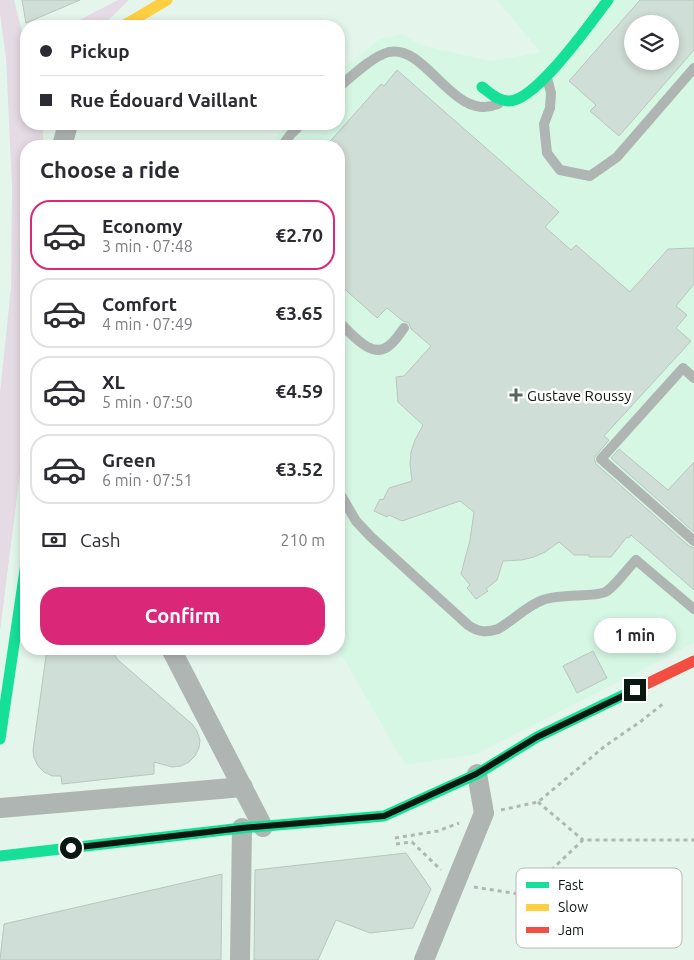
<!DOCTYPE html>
<meta charset="utf-8">
<style>
body{margin:0;font-family:Ubuntu,sans-serif;background:#f7f7f7;color:#2b2b33;height:100vh;display:flex;flex-direction:column;font-size:19px;white-space:nowrap}
*{box-sizing:border-box;margin:0}
p{font-size:16px;color:#7c7c81}
.icon{flex:none;width:28px;height:28px;fill:none;stroke:currentColor;stroke-width:2;stroke-linecap:round;stroke-linejoin:round}
.map{position:relative;flex:1;overflow:hidden}
.drawer{position:absolute;left:20px;top:140px;width:325px;height:515px;display:flex;flex-direction:column;background:#fff;border-radius:20px;box-shadow:0 2px 8px #0003}
.drawer>*{flex:none}
.top-card{position:absolute;left:20px;top:20px;width:325px;height:110px;border-radius:20px;box-shadow:0 2px 8px #0003;display:grid;align-content:center;height:110px;padding:0 20px;background:#fff}
.fabs{position:absolute;left:624px;top:15px;display:grid;gap:10px}
.fabs a{display:grid;place-items:center;width:55px;height:55px;border-radius:50%;background:#fff;box-shadow:0 2px 8px #0003;font-size:25px}
.end{position:absolute;width:22px;height:22px;margin:-11px;border:6px solid #0b1711;background:#fff;box-shadow:0 0 0 2px #fff}
.from{border-radius:50%}
.bubble{position:absolute;height:35px;border-radius:18px;background:#fff;box-shadow:0 2px 8px #0003;font-size:16px;font-weight:600;line-height:35px;text-align:center}
.top-card b{display:flex;align-items:center;gap:18px;height:48px;font-size:19px}
.top-card b+b{border-top:1px solid #e1e1e2}
.top-card i{width:12px;height:12px;background:#2b2b33}
ul{padding:0;list-style:none}
li{display:flex;align-items:center;gap:15px;height:70px;margin:0 10px 8px;padding:0 10px;border:2px solid #e1e1e2;border-radius:20px}
li div{flex:1}
li b{display:block;font-size:19px}
li em{font-style:normal;font-weight:600}
li.active{border-color:#db2777}
li>.icon{width:45px;height:45px;stroke-width:1.5}
h2{padding:0 20px;font-size:22px;line-height:60px}
.pay{display:flex;align-items:center;gap:12px;height:55px;padding:0 20px;font-size:19px}
.pay p{margin-inline-start:auto}
.primary-button{display:flex;gap:10px;margin-top:auto;padding:10px 20px}
.primary-button a{flex:1;height:58px;border-radius:20px;background:#db2777;color:#fff;font-size:20px;font-weight:600;line-height:58px;text-align:center}
.map>svg:first-child{display:block}
</style>
<div class="map">
<svg width="694" height="960" viewBox="0 0 694 960">
<rect width="100%" height="100%" fill="#e4f6ec"/>
<path fill="#d7f7e5" fill-rule="evenodd" d="M497,0H694V643L477,754L405,765L338,649L339,146H271L286,124H339V72L380,39L402,34L421,45L491,61L540,52ZM632,24H670V61H632Z"/>
<g fill="#e5dbe4">
<polygon points="0,0 14,0 26,48 26,124 43,124 43,146 26,146 26,426 0,631 0,393 11,287 12,187 6,58 0,14"/>
<polygon points="118,0 129,0 102,26 68,26"/>
</g>
<g fill="#cfded6" stroke="#b8c7be" fill-rule="evenodd">
<polygon points="22,0 80,0 26,23"/>
<path d="M640,0H694V50L619,136L590,111L596,105L569,81ZM632,24H670V61H632Z"/>
<polygon points="397,70 559,212 545,227 571,250 576,245 630,292 668,249 694,248 694,284 676,306 687,315 676,328 691,341 604,436 609,440 594,458 596,464 689,546 694,548 694,590 631,535 629,538 627,537 611,557 589,557 589,555 574,555 559,542 545,552 534,557 522,560 503,561 497,580 486,589 488,591 476,599 467,588 470,585 461,574 470,540 474,512 460,501 402,521 389,515 387,517 374,511 380,499 383,500 389,488 412,481 410,464 411,452 415,440 423,425 398,402 396,377 404,376 431,346 411,329 409,323 403,321 387,308 377,318 339,284 339,146 326,146 381,84 384,86"/>
<polygon points="619,449 668,490 694,462 694,532 611,458"/>
<polygon points="47,649 111,649 118,660 192,724 197,731 200,740 199,748 195,756 189,762 181,766 172,767 154,762 154,774 62,784 61,776 52,776 44,772 38,766 34,758 33,750"/>
<polygon points="593,651 607,678 577,693 563,666"/>
<polygon points="406,853 431,889 413,928 370,933 336,920 318,960 254,960 255,870"/>
<polygon points="222,874 221,960 0,960 4,924"/>
</g>
<g fill="none" stroke-linecap="round" stroke-linejoin="round">
<g stroke="#aeb7b2" stroke-width="3" stroke-dasharray="4 4" stroke-linecap="butt">
<polyline points="538,802 583,840"/>
<polyline points="501,810 538,802 605,746 640,722 664,703"/>
<polyline points="395,838 438,831 459,823"/>
<polyline points="396,844 412,842 441,870"/>
<polyline points="474,887 525,895 583,840 694,840"/>
</g>
<g stroke="#afb5b2" stroke-width="10">
<polyline points="547,78 551,93 550,108 544,124 547,153 560,170 590,176 617,157 694,68"/>
<path d="M339,87C352,76 373,56 389,52C427,44 453,123 498,104"/>
<polyline points="282,146 291,134 301,124"/>
<path d="M339,322C352,334 373,362 391,344C396,340 400,333 404,328"/>
<polyline points="694,378 683,368 601,459 694,541"/>
<path d="M339,492L356,521L370,536L468,625C478,632 486,633 498,629C514,620 526,606 543,600C560,593 597,598 607,591C616,585 627,569 636,560L694,609"/>
</g>
<g stroke="#afb5b2" stroke-width="20">
<polyline points="62,146 68,124"/>
<polyline points="171,649 263,827"/>
<polyline points="0,808 243,787"/>
<polyline points="240,960 242,828"/>
<polyline points="424,960 484,813 477,774"/>
</g>
<g stroke="#16e098" stroke-width="11">
<path d="M482,87C490,93 498,101 509,101C536,101 591,22 608,0"/>
<polyline points="0,739 26,563"/>
<polyline points="0,856 242,828 384,816 477,774 537,737 634,690"/>
</g>
<polyline stroke="#ffcf43" stroke-width="11" points="123,26 167,0"/>
<polyline stroke="#f24e42" stroke-width="11" points="634,690 694,661"/>
</g>
<g fill="none" stroke-linecap="round" stroke-linejoin="round">
<polyline stroke="#0b1711" stroke-width="6" points="71,848 242,828 384,816 476,774 537,737 635,690"/>
</g>
<path fill="#57655e" stroke="#fff" stroke-width="2" d="M513.5 387.5h5v5h5v5h-5v5h-5v-5h-5v-5h5z"/>
<g text-anchor="middle" dominant-baseline="central" stroke-width="5" stroke-linejoin="round" paint-order="stroke">
<g font-size="15" fill="#0b1711" stroke="#fff" text-anchor="start">
<text x="527" y="395">Gustave Roussy</text>
</g>
</g>
<rect x="516" y="868" width="166" height="80" rx="8" fill="#fff" stroke="#b6b9b8" stroke-width="1"/>
<rect x="526" y="882" width="23" height="6" fill="#16e098"/>
<rect x="526" y="904" width="23" height="7" fill="#ffcf43"/>
<rect x="526" y="927" width="23" height="6" fill="#f24e42"/>
<g font-size="14" fill="#0b1711">
<text x="558" y="890">Fast</text>
<text x="558" y="912">Slow</text>
<text x="558" y="935">Jam</text>
</g>
</svg>
<div class="fabs">
<a><svg class="icon" aria-label="layers" viewBox="0 0 24 24"><path d="M12 4l9 5-9 5-9-5zM3 14l9 5 9-5"/></svg></a>
</div>
<i class="end from" style="left:71px;top:848px"></i>
<i class="end" style="left:635px;top:690px"></i>
<div class="bubble" style="left:594px;top:618px;width:82px">1 min</div>
<div class="top-card">
<b><i class="from"></i>Pickup</b>
<b><i></i>Rue Édouard Vaillant</b>
</div>
<section class="drawer">
<h2>Choose a ride</h2>
<ul>
<li class="active"><svg class="icon" aria-label="car" viewBox="0 0 24 24"><path d="M5 17H2v-5l4-1 3-4h7l3 4 3 1v5h-3M9 17h6M6 11h13"/><circle cx="7" cy="17" r="2"/><circle cx="17" cy="17" r="2"/></svg><div><b>Economy</b><p>3 min · 07:48</p></div><em>€2.70</em></li>
<li><svg class="icon" aria-label="car" viewBox="0 0 24 24"><path d="M5 17H2v-5l4-1 3-4h7l3 4 3 1v5h-3M9 17h6M6 11h13"/><circle cx="7" cy="17" r="2"/><circle cx="17" cy="17" r="2"/></svg><div><b>Comfort</b><p>4 min · 07:49</p></div><em>€3.65</em></li>
<li><svg class="icon" aria-label="car" viewBox="0 0 24 24"><path d="M5 17H2v-5l4-1 3-4h7l3 4 3 1v5h-3M9 17h6M6 11h13"/><circle cx="7" cy="17" r="2"/><circle cx="17" cy="17" r="2"/></svg><div><b>XL</b><p>5 min · 07:50</p></div><em>€4.59</em></li>
<li><svg class="icon" aria-label="car" viewBox="0 0 24 24"><path d="M5 17H2v-5l4-1 3-4h7l3 4 3 1v5h-3M9 17h6M6 11h13"/><circle cx="7" cy="17" r="2"/><circle cx="17" cy="17" r="2"/></svg><div><b>Green</b><p>6 min · 07:51</p></div><em>€3.52</em></li>
</ul>
<div class="pay"><svg class="icon" aria-label="cash" viewBox="0 0 24 24"><path d="M3 7h18v10H3z"/><circle cx="12" cy="12" r="2"/></svg>Cash<p>210 m</p></div>
<div class="primary-button"><a>Confirm</a></div>
</section>
</div>
